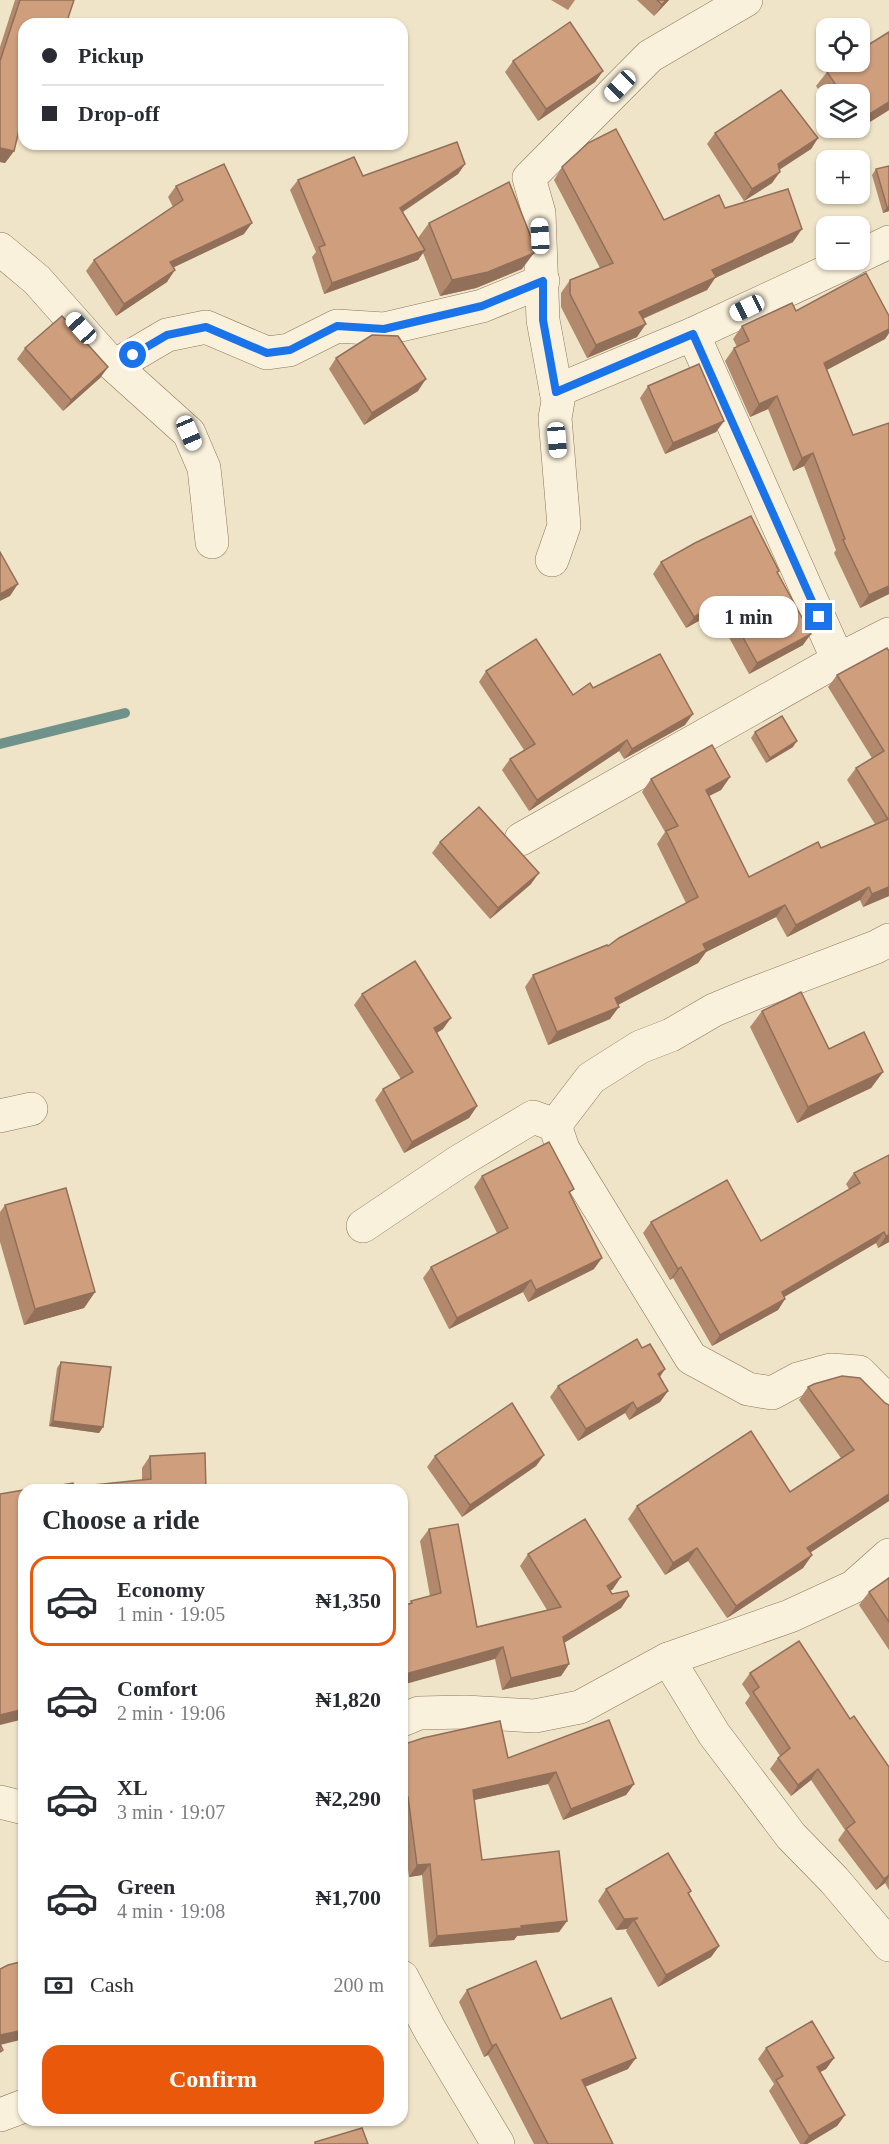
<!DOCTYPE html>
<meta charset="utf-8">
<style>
body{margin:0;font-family:Georgia,serif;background:#f7f7f7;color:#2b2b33;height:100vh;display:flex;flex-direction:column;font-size:22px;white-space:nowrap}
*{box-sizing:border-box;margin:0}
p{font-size:20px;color:#7c7c81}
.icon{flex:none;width:33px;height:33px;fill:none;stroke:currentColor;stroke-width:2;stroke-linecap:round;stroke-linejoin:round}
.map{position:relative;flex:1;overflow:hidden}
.details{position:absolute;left:18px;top:1484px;width:390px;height:642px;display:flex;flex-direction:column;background:#fff;border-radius:18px;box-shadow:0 2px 4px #0004}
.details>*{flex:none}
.guide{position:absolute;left:18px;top:18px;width:390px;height:132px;border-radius:18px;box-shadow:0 2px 4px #0004;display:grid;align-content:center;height:132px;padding:0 24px;background:#fff}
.buttons{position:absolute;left:816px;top:18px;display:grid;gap:12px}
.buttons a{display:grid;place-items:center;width:54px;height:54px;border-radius:12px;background:#fff;box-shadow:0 2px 4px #0004;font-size:30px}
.end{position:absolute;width:27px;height:27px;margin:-14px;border:8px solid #1a73e8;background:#fff;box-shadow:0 0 0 3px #fff}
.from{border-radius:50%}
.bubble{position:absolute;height:42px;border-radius:18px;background:#fff;box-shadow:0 2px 4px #0004;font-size:20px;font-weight:600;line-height:42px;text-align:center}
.car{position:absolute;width:18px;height:36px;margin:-18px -9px;border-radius:8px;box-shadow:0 0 4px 2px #0007;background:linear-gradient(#fff 24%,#345 0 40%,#fff 0 76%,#345 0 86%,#fff 0)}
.guide b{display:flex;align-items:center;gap:21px;height:57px;font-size:22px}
.guide b+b{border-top:2px solid #e1e1e2}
.guide i{width:15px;height:15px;background:#2b2b33}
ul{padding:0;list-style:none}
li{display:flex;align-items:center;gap:18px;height:90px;margin:0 12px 9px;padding:0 12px;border:3px solid transparent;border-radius:18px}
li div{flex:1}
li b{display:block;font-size:22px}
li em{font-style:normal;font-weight:600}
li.on{border-color:#ea580c}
li>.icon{width:54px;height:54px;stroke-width:1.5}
h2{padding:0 24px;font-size:27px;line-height:72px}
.pay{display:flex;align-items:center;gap:15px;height:66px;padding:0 24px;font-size:22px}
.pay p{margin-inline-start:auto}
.button{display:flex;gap:12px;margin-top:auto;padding:12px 24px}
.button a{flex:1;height:69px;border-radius:18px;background:#ea580c;color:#fff;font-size:24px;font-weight:600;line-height:69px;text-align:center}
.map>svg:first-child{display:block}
</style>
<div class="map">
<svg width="889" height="2144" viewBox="0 0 889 2144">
<rect width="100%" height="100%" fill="#f0e4c8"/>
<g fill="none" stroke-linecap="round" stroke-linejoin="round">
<polyline stroke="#6f938a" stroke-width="10" points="0,744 125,713"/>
<g stroke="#8d765c" stroke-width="34">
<g id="street">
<polyline points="0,249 37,280 108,360 189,433 204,468 212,542"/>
<polyline points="860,256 889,242"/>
<polyline points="693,334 838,660"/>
<polyline points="116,365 167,335 206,327 267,353 289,350 337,326 384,329 482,306 543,281"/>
<polyline points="556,391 693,334 852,260"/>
<polyline points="552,560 564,526 555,418 558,401 543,320 539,213 529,178 650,56 746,0"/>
<polyline points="521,839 838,660 889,634"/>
<polyline points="0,1116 31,1109"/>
<polyline points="555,1125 563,1149 691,1358 748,1389 772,1393 798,1379 831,1370 859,1372 889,1402"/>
<polyline points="363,1226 458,1162 533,1117 555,1125 591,1078 640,1047 671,1035 714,1010 750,995 876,947 889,940"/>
<polyline points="668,1659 714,1734 791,1836 834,1880 889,1945"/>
<polyline points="402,1720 419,1713 465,1712 535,1716 580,1707 668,1659 790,1616 853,1587 889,1555"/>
<polyline points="0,1802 24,1808"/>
<polyline points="402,1977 430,2030 498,2144"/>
<polyline points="0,2115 24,2106"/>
</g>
</g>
<use href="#street" stroke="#faf1dc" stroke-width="33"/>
</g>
<g fill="#b2896c">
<polygon points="15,0 74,0 24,24 14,151 5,163 0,162 0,47"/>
<polygon points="551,0 575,0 568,10"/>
<polygon points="637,0 669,0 654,16"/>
<polygon points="513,61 603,71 595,82 538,121 505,72"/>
<polygon points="827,72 889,110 849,135 844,128 860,128 860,94 826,94 826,101 816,86"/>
<polygon points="715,133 818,138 811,149 779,169 772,183 744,201 707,144"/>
<polygon points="465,164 458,174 403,212 418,238 429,223 522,269 476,288 440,296 423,253 418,260 324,294 312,257 316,252 290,190 298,180 363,176"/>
<polygon points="889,166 889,211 883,213 872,175 876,169"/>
<polygon points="562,167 664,220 725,208 793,242 715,278 707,290 643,319 637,337 587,358 561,307 561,293 570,280 600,268 554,180"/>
<polygon points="176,186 244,234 173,267 167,282 116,316 86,271 94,260 173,207 168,197"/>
<polygon points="796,311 889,316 889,333 885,339 827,370 853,435 889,423 889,594 860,608 834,553 836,550 804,466 793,471 768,409 750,417 725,361 734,348 737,347 733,339 742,326"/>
<polygon points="25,348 108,367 100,378 63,411 17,359"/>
<polygon points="336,358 418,391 364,425 329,369"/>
<polygon points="648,386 724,421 716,432 665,454 640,398"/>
<polygon points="661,562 778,573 803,645 749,674 715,612 686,628 653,574"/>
<polygon points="887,648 889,896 863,907 860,900 787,937 776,917 706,952 698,963 618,1005 610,1019 548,1045 525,987 533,975 608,946 686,903 657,844 665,832 642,792 651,779 730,777 721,790 709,796 749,877 821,848 875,824 847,780 856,768 872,758 828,687 837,675"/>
<polygon points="486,671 573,695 593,688 685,725 624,759 619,751 529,811 502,770 510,759 524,750 479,682"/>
<polygon points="755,732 793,747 766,763 751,738"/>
<polygon points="440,842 531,884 490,919 432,853"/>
<polygon points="362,994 443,1029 437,1033 477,1106 469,1118 404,1153 375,1100 383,1089 401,1079 354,1005"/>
<polygon points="762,1011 829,1049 883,1072 871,1088 797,1123 750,1027"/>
<polygon points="854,1173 889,1242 878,1248 876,1243 784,1297 785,1299 778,1310 712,1346 673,1278 670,1280 643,1233 651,1222 761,1241 849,1189 846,1184"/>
<polygon points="482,1176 570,1194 594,1269 528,1302 523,1292 449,1329 423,1278 431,1267 497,1233 474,1187"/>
<polygon points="5,1205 95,1292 84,1308 24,1325 0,1242 0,1212"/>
<polygon points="642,1348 665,1369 660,1377 668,1391 660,1402 629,1420 625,1413 578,1441 550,1397 558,1386"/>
<polygon points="61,1362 103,1427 99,1433 49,1426 57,1368"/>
<polygon points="808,1387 885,1403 889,1405 889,1501 811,1552 812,1555 803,1568 727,1618 688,1561 665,1575 628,1519 637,1506 790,1492 841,1458 799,1400"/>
<polygon points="544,1455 536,1466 462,1517 427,1467 435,1456"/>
<polygon points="150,1456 206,1490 74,1487 142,1480 142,1468"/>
<polygon points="429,1529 477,1627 547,1610 520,1566 528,1554 613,1589 610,1591 612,1594 629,1596 621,1608 564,1643 569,1664 561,1676 502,1690 495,1659 410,1604 411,1601 430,1596 420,1541"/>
<polygon points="889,1578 889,1650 859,1605 869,1592"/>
<polygon points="750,1673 850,1719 889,1767 889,1890 885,1883 876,1890 838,1840 845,1830 811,1780 791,1796 770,1769 778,1758 780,1756 745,1703 750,1696 742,1684"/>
<polygon points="402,1745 508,1758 634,1784 626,1795 563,1820 548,1784 474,1800 482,1860 567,1921 559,1932 517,1936 514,1940 429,1947 422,1875 409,1877 402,1823"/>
<polygon points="606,1889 691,1891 689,1894 719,1946 711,1957 658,1987 626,1931 627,1929 616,1930 598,1901"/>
<polygon points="467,1990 561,2019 628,2069 585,2087 613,2144 534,2144 488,2055 484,2057 459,2002"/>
<polygon points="766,2048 834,2058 826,2069 820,2072 845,2115 837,2126 807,2144 800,2144 769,2091 774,2084 758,2059"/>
</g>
<g fill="#916f58">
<polygon points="666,0 669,0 654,16 662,5"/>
<polygon points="603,71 595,82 538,121 546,109"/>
<polygon points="889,102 889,110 849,135 854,128 860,128 860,120"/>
<polygon points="818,138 811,149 770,176 778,164"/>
<polygon points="0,148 14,151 5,163 0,162"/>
<polygon points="465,164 458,174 393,218 400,208"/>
<polygon points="780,172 772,183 744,201 752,189"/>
<polygon points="887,207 889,207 889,211 883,213"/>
<polygon points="252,223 244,234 162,273 170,262"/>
<polygon points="802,229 793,242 715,278 707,290 630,324 639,312 712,270"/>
<polygon points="425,250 418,260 324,294 332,283"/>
<polygon points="534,253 522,269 476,288 440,296 452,280"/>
<polygon points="175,270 167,282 116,316 124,304"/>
<polygon points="646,324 637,337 587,358 596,345"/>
<polygon points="889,329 889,333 885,339 815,376 824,363"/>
<polygon points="108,367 100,378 63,411 71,400"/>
<polygon points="426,379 418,391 364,425 372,413"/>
<polygon points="777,396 768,409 750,417 759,404"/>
<polygon points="724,421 716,432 665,454 673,443"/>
<polygon points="813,453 804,466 793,471 802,458"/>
<polygon points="18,584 10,596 0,601 0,594"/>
<polygon points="889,586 889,594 860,608 869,595"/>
<polygon points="723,601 715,612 686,628 694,617"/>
<polygon points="811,634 803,645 749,674 757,663"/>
<polygon points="693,714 685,725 624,759 632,749"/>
<polygon points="627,740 619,751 529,811 537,800"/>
<polygon points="797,741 793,747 766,763 770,758"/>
<polygon points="730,777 721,790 697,802 706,790"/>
<polygon points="539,873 531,884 490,919 498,908"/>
<polygon points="869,887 860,900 787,937 796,925"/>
<polygon points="889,887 889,896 863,907 872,894"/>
<polygon points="785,905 776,917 706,952 698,963 606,1011 615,998 703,944"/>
<polygon points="619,1007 610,1019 548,1045 557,1032"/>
<polygon points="451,1018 443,1029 426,1039 434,1028"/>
<polygon points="883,1072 871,1088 797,1123 808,1107"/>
<polygon points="477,1106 469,1118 404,1153 412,1142"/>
<polygon points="884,1232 876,1243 774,1303 782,1292"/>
<polygon points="889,1235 889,1242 878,1248 886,1236"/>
<polygon points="602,1258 594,1269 528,1302 536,1290"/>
<polygon points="681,1267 673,1278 670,1280 678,1269"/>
<polygon points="531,1280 523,1292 449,1329 457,1318"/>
<polygon points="95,1292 84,1308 24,1325 35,1309"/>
<polygon points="785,1299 778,1310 712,1346 720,1335"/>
<polygon points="665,1369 657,1380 658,1374"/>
<polygon points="668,1391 660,1402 629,1420 637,1409"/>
<polygon points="633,1402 625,1413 578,1441 586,1429"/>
<polygon points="53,1421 103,1427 99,1433 49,1426"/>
<polygon points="544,1455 536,1466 462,1517 470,1505"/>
<polygon points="889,1494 889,1501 799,1560 807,1548"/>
<polygon points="697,1548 688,1561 665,1575 673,1563"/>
<polygon points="812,1555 803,1568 727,1618 736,1606"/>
<polygon points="621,1577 613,1589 599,1598 607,1586"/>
<polygon points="629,1596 621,1608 554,1649 563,1637"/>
<polygon points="503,1647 495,1659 402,1685 402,1675"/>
<polygon points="569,1664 561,1676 502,1690 511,1678"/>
<polygon points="24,1709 24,1719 0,1725 0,1715"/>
<polygon points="818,1769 811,1780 791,1796 798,1785"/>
<polygon points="556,1772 548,1784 465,1802 473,1790"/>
<polygon points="634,1784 626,1795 563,1820 571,1809"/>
<polygon points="408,1797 402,1806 402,1799"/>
<polygon points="430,1864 422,1875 409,1877 417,1865"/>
<polygon points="889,1875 889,1877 885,1883 876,1890 884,1879"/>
<polygon points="638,1918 634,1920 627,1929 616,1930 624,1919"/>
<polygon points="567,1921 559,1932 517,1936 514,1940 429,1947 437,1936"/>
<polygon points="719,1946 711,1957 658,1987 666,1975"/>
<polygon points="24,2030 24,2039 0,2045 0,2035"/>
<polygon points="496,2044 488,2055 484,2057 492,2046"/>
<polygon points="636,2058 628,2069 574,2091 582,2080"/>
<polygon points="834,2058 826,2069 809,2078 817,2067"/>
<polygon points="845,2115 837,2126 807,2144 803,2144 809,2136"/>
</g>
<g fill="#cf9f7d" stroke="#916f58" stroke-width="1.5">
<polygon points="20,0 74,0 66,24 24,24 24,109 14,151 0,148 0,61"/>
<polygon points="657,0 666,0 662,5"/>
<polygon points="570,22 603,71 546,109 513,61"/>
<polygon points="889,32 889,102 860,120 860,94 842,94 827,72 842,62 860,62 860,50"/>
<polygon points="781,90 818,138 778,164 780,172 752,189 715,133"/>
<polygon points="616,129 664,220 719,195 725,208 788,189 802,229 712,270 716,277 639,312 646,324 596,345 570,294 570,280 613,263 562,167 588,143"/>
<polygon points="457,142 465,164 400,208 425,250 332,283 319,247 325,245 298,180 354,157 363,176"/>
<polygon points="224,164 252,223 170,262 175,270 124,304 94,260 183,200 176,186"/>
<polygon points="889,166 889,207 887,207 876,169"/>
<polygon points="509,182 533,242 534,253 488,272 452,280 429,223"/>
<polygon points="866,273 889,316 889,329 824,363 853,435 889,423 889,586 869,595 843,540 845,539 813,453 802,458 777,396 759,404 734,348 749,341 742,326 792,303 796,311"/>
<polygon points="62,316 108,367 71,400 25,348"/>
<polygon points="372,335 398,336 426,379 372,413 336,358"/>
<polygon points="699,364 724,421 673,443 648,386"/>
<polygon points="751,516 779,571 777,572 811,634 757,663 723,601 694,617 661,562 695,543"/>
<polygon points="0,552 18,584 0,594"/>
<polygon points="536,639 573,695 590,683 593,688 660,654 693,714 632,749 627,740 537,800 510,759 535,744 486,671"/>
<polygon points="887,648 889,651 889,887 872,894 869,887 796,925 785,905 703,944 706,950 615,998 619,1007 557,1032 533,975 607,945 608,946 619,938 698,897 666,831 678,826 651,779 712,745 730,777 706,790 749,877 818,842 821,848 888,819 856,768 884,751 837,675"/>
<polygon points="782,716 797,741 770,758 755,732"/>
<polygon points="479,807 539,873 498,908 440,842"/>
<polygon points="415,961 451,1018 434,1028 477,1106 412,1142 383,1089 413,1072 362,994"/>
<polygon points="801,992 829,1049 864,1032 883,1072 808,1107 762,1011"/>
<polygon points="549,1142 574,1189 569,1192 602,1258 536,1290 531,1280 457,1318 431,1267 508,1228 482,1176"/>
<polygon points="889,1155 889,1235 886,1236 884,1232 782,1292 785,1299 720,1335 681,1267 678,1269 651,1222 727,1180 761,1241 860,1183 854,1173"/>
<polygon points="66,1188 95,1292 35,1309 5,1205"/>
<polygon points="637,1339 642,1348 650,1344 665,1369 658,1374 668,1391 637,1409 633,1402 586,1429 558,1386"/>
<polygon points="61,1362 111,1367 103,1427 53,1421"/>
<polygon points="842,1376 860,1378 885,1403 889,1405 889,1494 807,1548 812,1555 736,1606 697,1548 673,1563 637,1506 751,1431 790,1492 854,1450 808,1387 814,1384"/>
<polygon points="512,1403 544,1455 470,1505 435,1456"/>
<polygon points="205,1453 206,1490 30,1490 73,1483 74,1487 151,1479 150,1456"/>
<polygon points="24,1490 24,1709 0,1715 0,1494"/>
<polygon points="585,1519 621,1577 607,1586 612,1594 627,1591 629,1596 563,1637 569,1664 511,1678 503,1647 402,1675 402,1606 412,1603 411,1601 441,1593 429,1529 458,1524 477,1627 561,1607 528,1554"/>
<polygon points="889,1578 889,1622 869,1592"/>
<polygon points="799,1641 850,1719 854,1716 889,1767 889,1875 884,1879 846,1829 855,1822 818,1769 798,1785 778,1758 790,1748 753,1692 759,1687 750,1673"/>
<polygon points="609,1720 634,1784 571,1809 556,1772 473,1790 482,1860 559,1851 567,1921 521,1926 522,1928 437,1936 430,1864 417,1865 408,1797 402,1799 402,1745 423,1738 500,1721 508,1758"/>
<polygon points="668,1853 691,1891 688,1893 719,1946 666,1975 634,1920 638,1918 624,1919 606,1889"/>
<polygon points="24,1961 24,2030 0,2035 0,1969 8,1965"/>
<polygon points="536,1961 561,2019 611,1998 636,2058 582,2080 613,2144 548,2144 496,2044 492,2046 467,1990"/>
<polygon points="812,2021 834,2058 817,2067 845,2115 809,2136 776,2080 783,2076 766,2048"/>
<polygon points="0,2044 3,2050 0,2052"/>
<polygon points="362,2128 368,2144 315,2144 315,2142"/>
</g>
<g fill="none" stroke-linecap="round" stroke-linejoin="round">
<polyline stroke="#1a73e8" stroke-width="8" points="133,355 167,335 206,327 267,353 290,350 337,326 384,329 482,306 543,281 543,320 556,392 693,334 819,617"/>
</g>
</svg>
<div class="buttons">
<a><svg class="icon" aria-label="locate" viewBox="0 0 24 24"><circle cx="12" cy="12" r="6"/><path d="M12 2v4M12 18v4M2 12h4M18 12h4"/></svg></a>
<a><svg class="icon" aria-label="layers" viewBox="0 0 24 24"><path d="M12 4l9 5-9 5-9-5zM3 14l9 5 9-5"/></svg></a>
<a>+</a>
<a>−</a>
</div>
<i class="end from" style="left:133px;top:355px"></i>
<i class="end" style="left:819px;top:617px"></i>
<div class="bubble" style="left:699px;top:596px;width:99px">1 min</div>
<i class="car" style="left:620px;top:86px;rotate:224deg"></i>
<i class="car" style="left:540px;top:236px;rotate:357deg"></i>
<i class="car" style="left:747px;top:308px;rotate:244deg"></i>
<i class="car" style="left:81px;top:328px;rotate:318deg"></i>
<i class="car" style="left:189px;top:433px;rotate:157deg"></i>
<i class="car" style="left:557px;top:440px;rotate:175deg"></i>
<div class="guide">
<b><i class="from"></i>Pickup</b>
<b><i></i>Drop-off</b>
</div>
<section class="details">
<h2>Choose a ride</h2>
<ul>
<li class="on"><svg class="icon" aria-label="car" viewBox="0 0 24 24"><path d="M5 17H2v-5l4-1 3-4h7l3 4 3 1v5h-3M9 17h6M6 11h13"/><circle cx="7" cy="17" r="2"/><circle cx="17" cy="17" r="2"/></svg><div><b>Economy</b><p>1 min · 19:05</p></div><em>₦1,350</em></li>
<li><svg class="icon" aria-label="car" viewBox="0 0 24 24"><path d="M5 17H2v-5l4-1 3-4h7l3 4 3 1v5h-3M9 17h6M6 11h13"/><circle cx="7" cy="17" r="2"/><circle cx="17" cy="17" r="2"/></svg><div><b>Comfort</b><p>2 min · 19:06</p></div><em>₦1,820</em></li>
<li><svg class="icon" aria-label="car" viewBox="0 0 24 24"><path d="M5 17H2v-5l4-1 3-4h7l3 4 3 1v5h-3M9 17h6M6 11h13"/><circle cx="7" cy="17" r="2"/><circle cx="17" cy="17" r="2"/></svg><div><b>XL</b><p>3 min · 19:07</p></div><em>₦2,290</em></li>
<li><svg class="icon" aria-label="car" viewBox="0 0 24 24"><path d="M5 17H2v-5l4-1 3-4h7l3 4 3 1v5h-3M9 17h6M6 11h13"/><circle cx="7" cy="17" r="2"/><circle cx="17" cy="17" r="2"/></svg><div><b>Green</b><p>4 min · 19:08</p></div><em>₦1,700</em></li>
</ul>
<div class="pay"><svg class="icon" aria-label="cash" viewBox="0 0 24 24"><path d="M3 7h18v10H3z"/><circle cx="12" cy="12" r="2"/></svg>Cash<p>200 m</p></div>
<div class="button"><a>Confirm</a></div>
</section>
</div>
